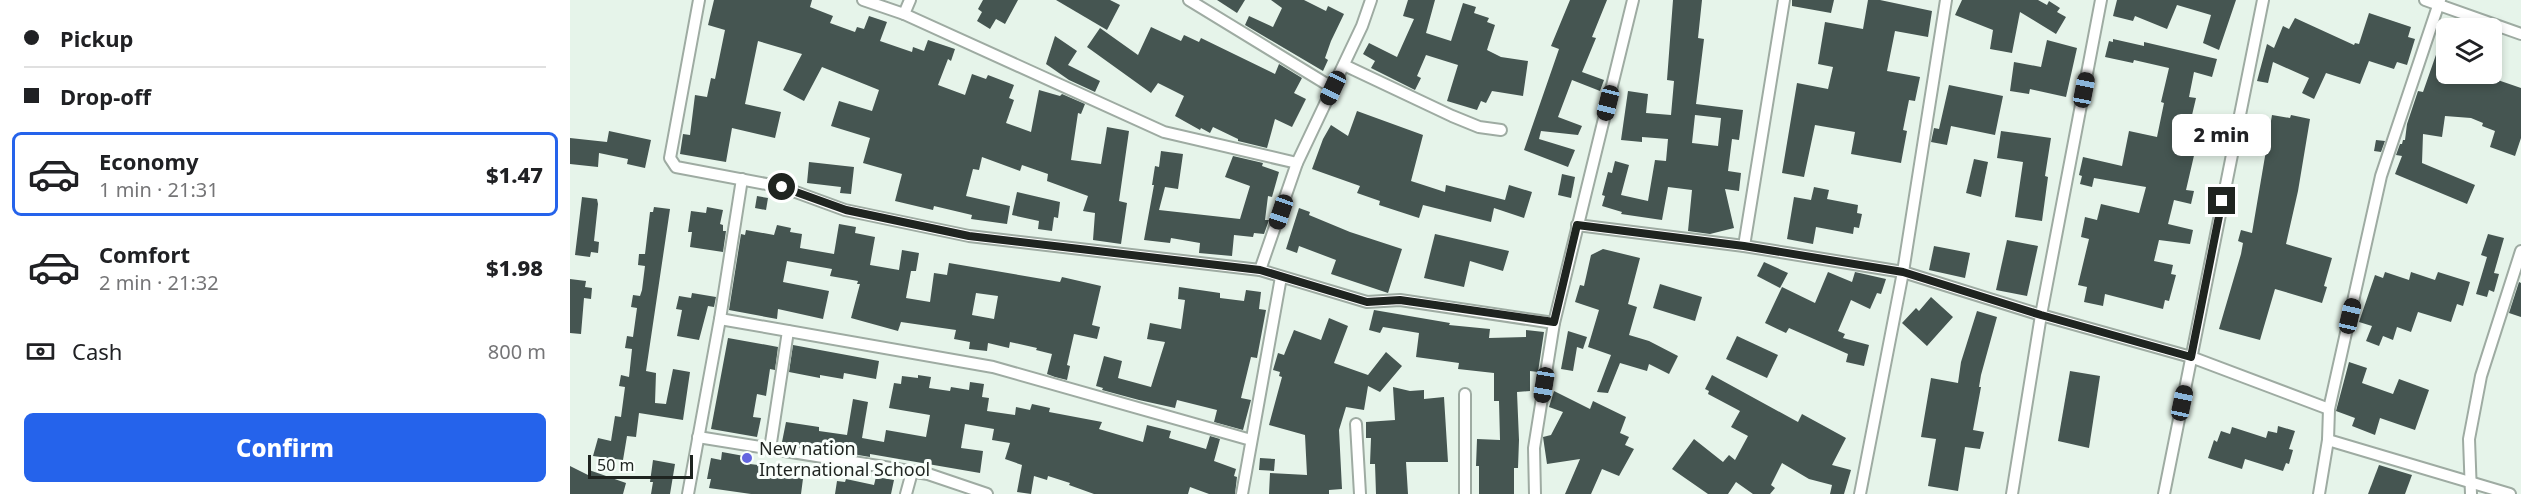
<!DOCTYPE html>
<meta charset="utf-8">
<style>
body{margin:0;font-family:"Noto Sans",sans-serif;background:#f2f2f2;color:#202124;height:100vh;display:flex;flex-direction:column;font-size:22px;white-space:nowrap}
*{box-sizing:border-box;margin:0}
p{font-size:20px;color:#757577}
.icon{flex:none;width:33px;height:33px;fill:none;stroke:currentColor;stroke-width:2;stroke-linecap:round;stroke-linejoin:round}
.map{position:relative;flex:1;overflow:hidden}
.panel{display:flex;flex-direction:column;background:#fff;width:570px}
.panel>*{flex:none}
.guide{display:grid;align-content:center;height:132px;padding:0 24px;background:#fff}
.buttons{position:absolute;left:1866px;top:18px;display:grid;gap:12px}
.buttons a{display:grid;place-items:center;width:66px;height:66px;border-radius:9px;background:#fff;box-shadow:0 3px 9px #0003;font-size:30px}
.scale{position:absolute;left:18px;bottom:15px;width:105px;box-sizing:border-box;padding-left:6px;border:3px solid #1f2420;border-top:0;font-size:16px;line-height:21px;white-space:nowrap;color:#1f2420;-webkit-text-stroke:4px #f9fffb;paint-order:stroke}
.end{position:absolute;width:27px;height:27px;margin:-14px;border:8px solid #1f2420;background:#fff;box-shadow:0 0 0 3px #fff}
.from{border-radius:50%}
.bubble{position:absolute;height:42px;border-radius:9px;background:#fff;box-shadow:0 3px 9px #0003;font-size:20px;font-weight:800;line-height:42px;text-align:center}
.car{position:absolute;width:18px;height:36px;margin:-18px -9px;border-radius:8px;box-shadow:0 0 4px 2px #0007;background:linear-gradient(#222 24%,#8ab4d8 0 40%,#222 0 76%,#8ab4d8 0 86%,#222 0)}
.guide b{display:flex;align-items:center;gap:21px;height:57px;font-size:22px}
.guide b+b{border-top:2px solid #e0e0e0}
.guide i{width:15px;height:15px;background:#202124}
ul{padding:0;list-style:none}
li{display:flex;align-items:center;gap:18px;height:84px;margin:0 12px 9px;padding:0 12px;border:3px solid transparent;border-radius:9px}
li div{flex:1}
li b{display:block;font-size:22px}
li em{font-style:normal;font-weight:800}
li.on{border-color:#2563eb}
li>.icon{width:54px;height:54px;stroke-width:1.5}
.pay{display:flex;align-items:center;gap:15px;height:66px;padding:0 24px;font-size:22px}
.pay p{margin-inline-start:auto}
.primary-button{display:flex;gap:12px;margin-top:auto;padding:12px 24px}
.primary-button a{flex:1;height:69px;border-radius:9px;background:#2563eb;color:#fff;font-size:24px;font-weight:800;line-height:69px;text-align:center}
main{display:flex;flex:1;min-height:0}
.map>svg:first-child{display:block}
</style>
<main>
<section class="panel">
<div class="guide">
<b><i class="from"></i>Pickup</b>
<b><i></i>Drop-off</b>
</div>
<ul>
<li class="on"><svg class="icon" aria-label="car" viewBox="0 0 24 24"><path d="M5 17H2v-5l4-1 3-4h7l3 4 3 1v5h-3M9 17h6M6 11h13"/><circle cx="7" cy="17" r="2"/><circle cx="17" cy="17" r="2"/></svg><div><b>Economy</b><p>1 min · 21:31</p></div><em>$1.47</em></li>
<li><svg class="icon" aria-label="car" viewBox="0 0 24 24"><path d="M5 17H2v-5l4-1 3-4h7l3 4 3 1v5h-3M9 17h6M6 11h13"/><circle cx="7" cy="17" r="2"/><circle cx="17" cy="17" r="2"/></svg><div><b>Comfort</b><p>2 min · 21:32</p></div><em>$1.98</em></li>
</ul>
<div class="pay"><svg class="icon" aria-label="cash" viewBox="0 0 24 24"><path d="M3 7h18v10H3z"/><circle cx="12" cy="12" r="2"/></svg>Cash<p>800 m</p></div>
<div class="primary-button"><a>Confirm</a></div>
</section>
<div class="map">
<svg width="1951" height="494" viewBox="0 0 1951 494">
<rect width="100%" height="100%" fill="#e6f4ea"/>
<g fill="#455551" fill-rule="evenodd">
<polygon points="144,0 242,0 240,7 263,16 260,23 285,32 287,27 294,29 299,16 317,22 310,41 342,52 343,47 354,51 358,40 385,49 381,61 378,59 368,85 395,95 402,74 416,79 418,75 444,85 439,98 444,100 436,123 461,132 469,90 490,96 492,94 515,104 511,114 508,113 501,160 531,164 537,127 559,131 549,201 557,203 551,244 523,240 525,213 513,211 518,196 477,181 478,174 452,165 450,171 412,157 409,170 403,169 396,196 440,206 437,224 401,219 402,215 364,206 363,210 325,201 332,174 293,163 300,138 261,126 269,101 302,111 309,90 252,67 234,101 213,90 232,54 188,41 175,104 211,112 205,138 162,128 156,162 110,154 113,134 120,135 125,95 137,97 141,78 145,79 155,30 138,25"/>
<polygon points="413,0 448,0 435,24 426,19 420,29 407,21 412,12 408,9"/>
<polygon points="486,0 540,0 550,5 537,30"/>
<polygon points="647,0 675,0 667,13"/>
<polygon points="701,0 734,0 756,11 758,6 774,14 761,41 755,58 758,60 753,71 675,25 679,16 703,27 712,8"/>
<polygon points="838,0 865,0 856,33 881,41 893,3 906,7 904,13 919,18 917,22 925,25 917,50 931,57 958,61 953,96 922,91 916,103 911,101 907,110 877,101 888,65 856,55 847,76 851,78 845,90 801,68 805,61 793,54 799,43 827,57 844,19 833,16"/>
<polygon points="1000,0 1037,0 1022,37 1026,38 1012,72 1034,80 1030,91 1002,80 988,117 1012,126 1008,135 971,131 969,139 1005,150 998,167 954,150 989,49 981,46"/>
<path d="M1103,0H1132L1128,38L1134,39L1126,104L1173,110L1169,140L1162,139L1158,171L1171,173L1169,191L1155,189L1164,228L1140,234L1118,231L1122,190L1098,187L1092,220L1051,214L1052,212L1032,206L1035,196L1032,195L1038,172L1042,173L1045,161L1059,165L1051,195L1078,201L1085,160L1096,161L1098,139L1072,137V142L1051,140L1058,91L1078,94L1076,113L1101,115L1104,81L1097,80ZM1125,115L1151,118L1148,146L1122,143Z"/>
<polygon points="1222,0 1264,0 1261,13 1222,6"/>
<polygon points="1298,0 1310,0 1362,11 1358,37 1325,31 1317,71 1350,77 1345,101 1339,100 1333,130 1337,131 1331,163 1281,154 1285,132 1245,125 1234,177 1212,173 1227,83 1258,89 1263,67 1248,64 1255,22 1293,29"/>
<polygon points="1392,0 1468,0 1477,5 1479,1 1490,8 1487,12 1496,17 1486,34 1450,12 1442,53 1420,49 1423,30 1385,15"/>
<polygon points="1547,0 1666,0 1649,50 1633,43 1641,15 1607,5 1597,29 1565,16 1563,21 1543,16"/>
<polygon points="1799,13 1841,27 1838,37 1845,39 1837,65 1827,62 1824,69 1799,61 1790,84 1756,73 1744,99 1732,93 1739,78 1703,62 1698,83 1687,81 1697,44 1704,48 1713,26 1719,29 1725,18 1784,45 1785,43 1789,44"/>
<polygon points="581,27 611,41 614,35 629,42 631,38 705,74 709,64 732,78 724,93 736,99 722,127 705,119 697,148 668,141 668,139 643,127 640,133 631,128 630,130 605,116 614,96 588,83 581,93 517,47 530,28 568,55"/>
<polygon points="1875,29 1876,29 1876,74 1920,74 1919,77 1951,88 1951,138 1945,156 1920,147 1925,131 1912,126 1913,123 1901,118 1875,116 1872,137 1853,134 1852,163 1905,185 1897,204 1825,174 1832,156 1826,155 1830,144 1832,144 1833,140 1835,140 1837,124 1848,91 1853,92"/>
<polygon points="485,36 507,51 498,65 530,81 525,92 499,80 476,64"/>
<polygon points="1543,39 1574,46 1574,42 1647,59 1642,77 1624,72 1619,97 1626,98 1615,145 1626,147 1616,190 1624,191 1621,204 1604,200 1598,224 1623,230 1620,244 1589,240 1584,261 1603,265 1601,274 1606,275 1599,301 1595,300 1593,309 1535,294 1533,306 1514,302 1517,287 1508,285 1519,239 1511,237 1515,217 1527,220 1531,204 1569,213 1576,187 1524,178 1522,187 1510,184 1512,176 1509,175 1513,157 1552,166 1559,131 1587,137 1594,103 1591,102 1599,68 1564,60 1563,63 1535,57 1539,41 1543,42"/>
<polygon points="1477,40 1507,48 1496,97 1460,89 1459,94 1440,91 1444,62 1471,67"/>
<polygon points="1379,85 1433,96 1425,135 1381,126 1377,145 1361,142 1364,128 1369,129"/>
<polygon points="787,111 853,135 841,181 875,192 876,185 935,200 939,185 962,192 954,218 924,208 921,222 853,205 849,218 809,205 810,201 787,193 790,186 742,169 753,139 761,125 778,136"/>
<polygon points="1702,115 1720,118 1721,115 1740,119 1728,191 1716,244 1762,258 1754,286 1757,287 1752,303 1705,289 1690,340 1649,329 1671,254 1673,243 1668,241 1671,230 1682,233"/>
<polygon points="39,131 81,140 75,168 57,164 58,159 29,153 28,167 0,164 0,138 37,142"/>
<polygon points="1431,131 1481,138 1475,176 1478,177 1472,221 1445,217 1453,162 1427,158"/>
<polygon points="1806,140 1815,141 1811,152 1804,151"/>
<polygon points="591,151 613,154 608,189 595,187 589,210 670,219 680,186 655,177 663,156 693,163 692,166 709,172 702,197 698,196 695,220 699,220 694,234 684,233 683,237 664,235 662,256 629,253 630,243 601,238 600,243 574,240 584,185 582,185 585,166 589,167"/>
<polygon points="1404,159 1418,162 1411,197 1396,193"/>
<polygon points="239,162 284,167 281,194 270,193 271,187 237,183"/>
<polygon points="992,174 1005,177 1001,198 988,195"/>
<polygon points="1244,187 1259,190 1257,199 1288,205 1287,213 1292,214 1289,228 1284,227 1283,234 1246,227 1243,244 1217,239 1224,197 1241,200"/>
<polygon points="447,192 490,202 488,218 484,217 482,231 468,229 469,221 442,215"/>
<polygon points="187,196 198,198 196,210 185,208"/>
<polygon points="12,197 27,199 28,204 24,241 29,242 28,253 21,252 20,257 5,255"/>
<polygon points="84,207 100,209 76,371 86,373 85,403 96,404 103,369 120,372 113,420 69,413 66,437 57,436 53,460 23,456 28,438 41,441 45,416 51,417 55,387 49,386 51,375 59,377 62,349 55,348 57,336 63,337 67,308 61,307 63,295 70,296 72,290 75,266 68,265 69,254 75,254 80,212 83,212"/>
<polygon points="137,207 153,210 150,224 153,225 153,231 156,231 153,252 120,247 122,232 118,232 121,211 136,213"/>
<polygon points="729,208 740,212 739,215 780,232 832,249 818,293 761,274 766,260 729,246 727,253 716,249"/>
<path d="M269,224L286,227L285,233L305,237L300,265L329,270L332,250L349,253L346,271H341L336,298L360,302L364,273L377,275L379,263L490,282L492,277L531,286L522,325L530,327L527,339L504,334L497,365L500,366L497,380L485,377L477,374L482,354L466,350L467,348L440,342L439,348L418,343L417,351L399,349L400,342L384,339L386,330L331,322L328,331L281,318L290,284H287L288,281L260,276L262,269L217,261L213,282L259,291L253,319L208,309L207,319L159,310L171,234L175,235L176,230L204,235L207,225L221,228L220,232L232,234L230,248L264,254ZM406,293L428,296L424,319L402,315Z"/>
<polygon points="865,234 939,251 933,271 900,261 894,287 854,278"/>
<polygon points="1918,234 1934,238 1924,273 1929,274 1924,292 1919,290 1917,297 1906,294 1917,257 1911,255"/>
<polygon points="1437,240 1468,246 1457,296 1426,290"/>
<polygon points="1364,246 1400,253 1395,278 1359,270"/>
<polygon points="1033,249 1070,258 1058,304 1067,307 1059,335 1079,341 1108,356 1099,374 1079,364 1077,371 1050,363 1038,393 1027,392 1041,355 1018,347 1029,310 1005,302 1010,285 1014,286 1021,255"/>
<polygon points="1194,262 1218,273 1210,288 1187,276"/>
<polygon points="1258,272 1282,282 1285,272 1316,279 1311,294 1307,293 1300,309 1281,300 1268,331 1275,334 1273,338 1299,345 1294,366 1276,362 1278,354 1219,328 1216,333 1195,323 1212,287 1245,303"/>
<polygon points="1815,272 1839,280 1841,272 1865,280 1868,272 1900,282 1893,306 1887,304 1881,322 1848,312 1841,332 1827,327 1823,340 1813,336 1809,346 1796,341 1802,326 1789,322 1805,275 1813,278"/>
<polygon points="0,279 16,281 15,287 22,288 21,299 14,298 11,334 0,333"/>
<polygon points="1949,282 1951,283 1951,317 1939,313"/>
<polygon points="1090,284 1132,297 1125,321 1083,308"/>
<polygon points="609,287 650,293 650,298 674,301 676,290 691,292 689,309 696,310 687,358 681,357 671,398 681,400 673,430 644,422 647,410 607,400 605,408 569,400 532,390 533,388 526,386 534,356 552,361 548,378 581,387 595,342 577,339 580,323 611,329 615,300 608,299"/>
<polygon points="122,293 146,297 144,307 138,306 129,340 107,336 112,310 106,309 109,296 121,298"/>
<polygon points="1361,297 1383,317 1357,346 1332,323 1346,308 1349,311"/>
<polygon points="804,310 880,323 879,325 920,329 919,338 956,337 956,330 974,332 968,372 960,371 960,391 947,392 949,440 948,468 944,468 944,494 909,494 909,466 906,466 907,439 930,440 929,401 924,401 924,373 888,369 889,363 846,357 849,333 813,327 810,333 799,330"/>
<polygon points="1407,311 1427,317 1411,375 1409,387 1411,387 1403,430 1414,432 1410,449 1395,447 1388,491 1358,486 1366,439 1351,437 1361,378 1388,383 1391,362"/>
<polygon points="759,318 778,326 764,363 798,375 816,352 832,366 810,392 798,386 794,410 776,407 769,430 772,489 759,490 759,494 699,494 700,473 737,475 735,435 699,425 712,377 709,376 710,372 703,370 708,353 714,355 724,330 751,340"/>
<polygon points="998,331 1017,337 1013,349 1007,347 1003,371 991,369"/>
<polygon points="1167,336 1208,355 1197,378 1156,359"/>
<polygon points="158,338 208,347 205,370 200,369 196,396 187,394 183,417 191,418 187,437 141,429"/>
<polygon points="223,345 309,361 306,379 274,373 273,379 250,375 250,378 219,372"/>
<polygon points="1779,362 1797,368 1792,383 1823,394 1829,379 1859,390 1845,430 1810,418 1805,435 1782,426 1785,418 1766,411"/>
<polygon points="1500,371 1530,376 1519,448 1488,441"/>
<polygon points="348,375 361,377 359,388 380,391 381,387 399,390 400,382 414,384 412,397 419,398 417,411 445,415 446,407 460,410 462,404 480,408 479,412 532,422 529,429 573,442 577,425 601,431 599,438 636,449 640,436 650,439 644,461 666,469 664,476 667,477 665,494 639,494 620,487 618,494 524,494 499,485 500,483 478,476 477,480 464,476 461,494 447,492 452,465 435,459 440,443 422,440 424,429 395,424 391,448 413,451 410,473 300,454 300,457 212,442 216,422 249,427 249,431 277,435 283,399 298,402 292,438 314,442 316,430 356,437 360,415 319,408 324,383 331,384 332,376 348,378"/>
<polygon points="1142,375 1228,422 1232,414 1276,438 1262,465 1281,470 1274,494 1260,494 1262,485 1239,479 1212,463 1201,485 1205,488 1200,494 1183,494 1166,482 1158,494 1138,494 1102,469 1124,439 1153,462 1159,455 1165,460 1178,436 1161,427 1170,411 1138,394 1139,391 1135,389"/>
<polygon points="823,387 840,391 854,390 854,399 874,397 878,462 836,462 838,494 806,494 805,464 800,464 801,438 796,438 796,422 825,420"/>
<polygon points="984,391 1020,409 1023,401 1056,417 1050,433 1059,437 1055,445 1064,449 1049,476 1032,469 1021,494 995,494 1010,459 977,464 973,437 981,435 993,412 979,407"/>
<polygon points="1708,426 1725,431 1719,449 1723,450 1719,464 1716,463 1713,471 1675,459 1672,469 1638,458 1644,440 1647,442 1651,431 1660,434 1662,427 1696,438 1698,431 1707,433"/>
<polygon points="152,452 174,456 172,463 234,471 231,494 181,494 139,488 141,479 137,479 141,458 151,460"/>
<polygon points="690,458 705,459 704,471 689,470"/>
<polygon points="83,460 105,464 100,494 81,494 83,482 80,482"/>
<polygon points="1809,465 1842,475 1835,494 1798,494"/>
<polygon points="0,466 18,475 19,470 56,483 53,494 0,494"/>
<polygon points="306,477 324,480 321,494 265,494 267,481 275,482 276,479 304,485"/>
</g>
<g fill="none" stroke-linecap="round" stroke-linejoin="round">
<g stroke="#9eaba2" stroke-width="14">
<g id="street">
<polyline points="129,0 100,158 106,167 212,187 275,210 399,236 690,270 797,302 830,300 984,323"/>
<polyline points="293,0 334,14 594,132 727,163"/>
<polyline points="619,0 763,88"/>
<polyline points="1855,0 1951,34"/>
<polyline points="334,14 340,0"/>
<polyline points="774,65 882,116 909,127 931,130"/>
<polyline points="1007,225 1174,246 1333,272 1471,315 1621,357 1759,409"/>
<polyline points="1174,246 1214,0"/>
<polyline points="690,270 727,163 792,26 801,0"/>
<polyline points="150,319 423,367 681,440"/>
<polyline points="895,394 895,494"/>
<polyline points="786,424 790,494"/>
<polyline points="128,437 358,474 417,494"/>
<polyline points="1758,440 1940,494"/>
<polyline points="200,449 218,331"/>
<polyline points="118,494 150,319 172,179"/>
<polyline points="336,494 342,472"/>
<polyline points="672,494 711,277"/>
<polyline points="965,494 964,448 984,323 1063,0"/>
<polyline points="1290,494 1333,272 1376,0"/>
<polyline points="1442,494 1471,315 1531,0"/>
<polyline points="1594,494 1693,0"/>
<polyline points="1749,494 1758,440 1759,409 1811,176 1870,0"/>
<polyline points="1901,494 1899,439 1911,376 1951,251"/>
</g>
</g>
<use href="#street" stroke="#fff" stroke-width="10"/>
</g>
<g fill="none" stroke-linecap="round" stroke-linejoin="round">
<polyline stroke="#1f2420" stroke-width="8" points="212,187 276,210 399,236 690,270 797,302 830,300 984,322 1007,225 1174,246 1333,272 1471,315 1621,357 1652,201"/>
</g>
<circle fill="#6366df" stroke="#f9fffb" stroke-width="2" cx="177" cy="458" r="6"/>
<g text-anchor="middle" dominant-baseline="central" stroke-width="6" stroke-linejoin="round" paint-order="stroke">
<g font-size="18" fill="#1f2420" stroke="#f9fffb" text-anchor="start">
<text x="189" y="448">New nation<tspan x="189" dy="21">International School</tspan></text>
</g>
</g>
</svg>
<div class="buttons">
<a><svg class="icon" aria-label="layers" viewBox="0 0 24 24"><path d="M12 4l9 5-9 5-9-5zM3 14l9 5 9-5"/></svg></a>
</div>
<div class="scale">50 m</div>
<i class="end from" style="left:212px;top:187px"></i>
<i class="end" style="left:1652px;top:201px"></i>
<div class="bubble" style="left:1602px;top:114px;width:99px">2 min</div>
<i class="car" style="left:763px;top:88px;rotate:205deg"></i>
<i class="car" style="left:1514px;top:90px;rotate:11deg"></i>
<i class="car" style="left:1038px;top:103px;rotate:194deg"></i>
<i class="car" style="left:711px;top:212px;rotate:199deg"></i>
<i class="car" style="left:1780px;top:316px;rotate:13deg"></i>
<i class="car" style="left:974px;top:385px;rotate:189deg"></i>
<i class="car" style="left:1612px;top:403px;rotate:12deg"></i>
</div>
</main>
